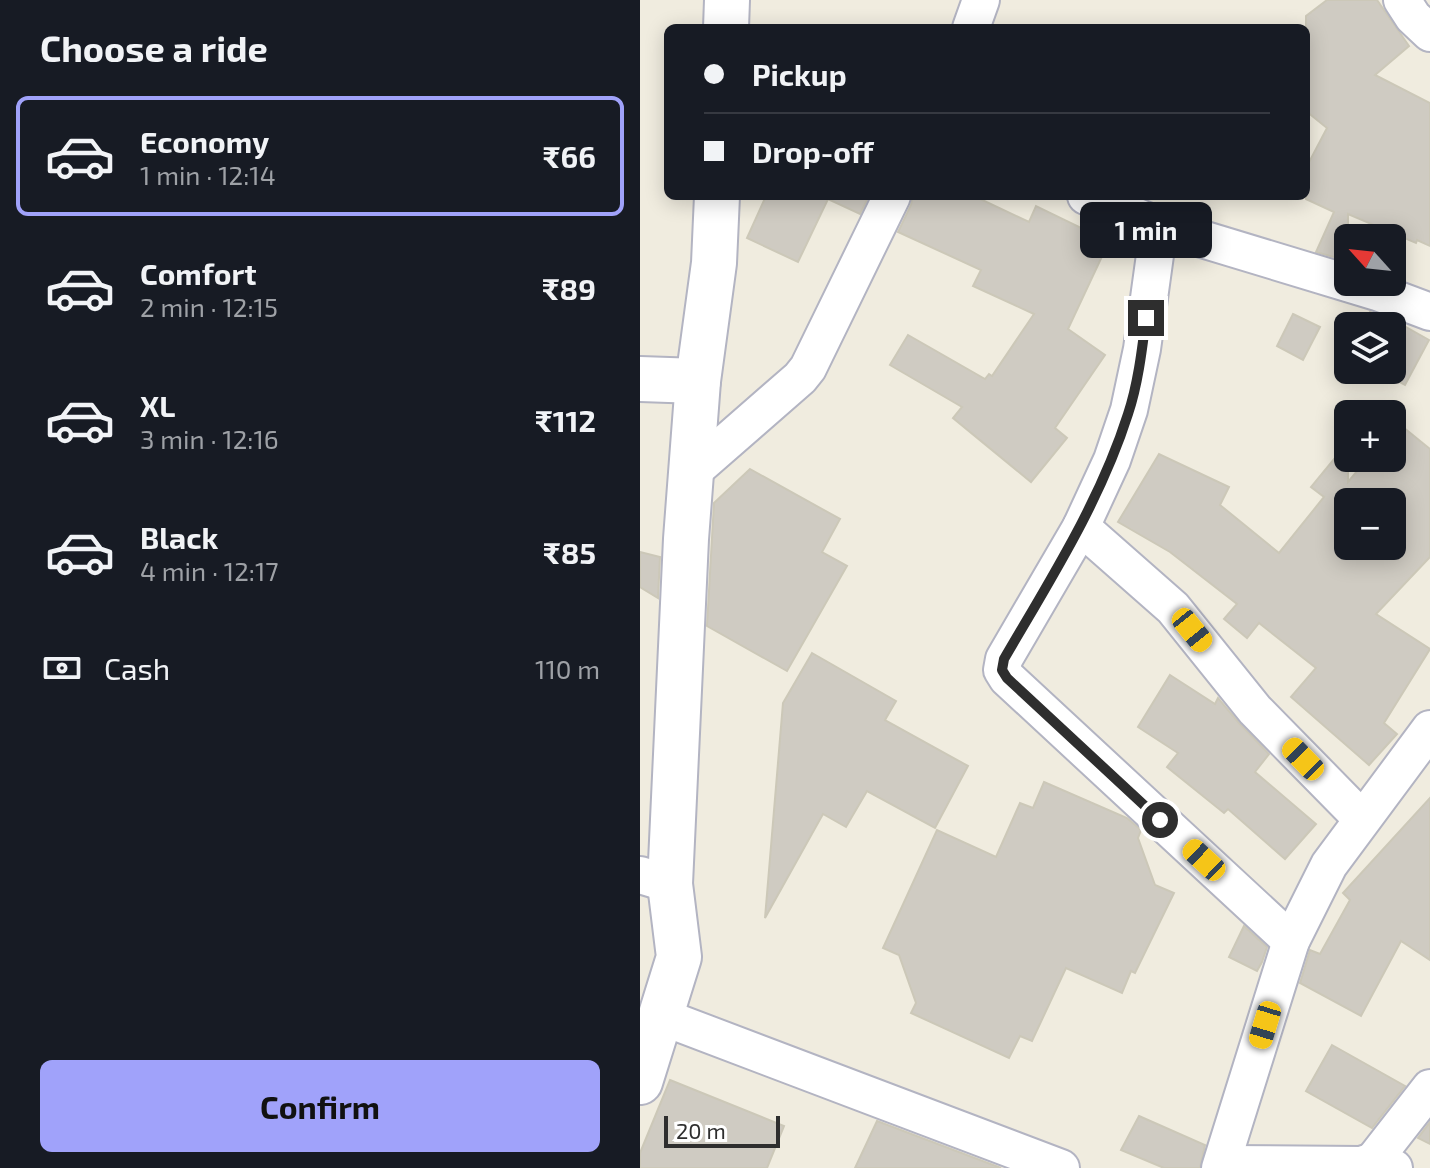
<!DOCTYPE html>
<meta charset="utf-8">
<style>
body{margin:0;font-family:"Exo 2",sans-serif;background:#20242c;color:#f1f3f6;height:100vh;display:flex;flex-direction:column;font-size:30px;white-space:nowrap}
*{box-sizing:border-box;margin:0}
p{font-size:26px;color:#9ea1a6}
.icon{flex:none;width:44px;height:44px;fill:none;stroke:currentColor;stroke-width:2;stroke-linecap:round;stroke-linejoin:round}
.map{position:relative;flex:1;overflow:hidden}
.panel{display:flex;flex-direction:column;background:#171b24;width:640px}
.panel>*{flex:none}
.hud{position:absolute;left:24px;top:24px;width:646px;height:176px;border-radius:12px;box-shadow:0 4px 20px #0003;display:grid;align-content:center;height:176px;padding:0 40px;background:#171b24}
.needle{width:52px;rotate:297deg}
.fabs{position:absolute;left:694px;top:224px;display:grid;gap:16px}
.fabs a{display:grid;place-items:center;width:72px;height:72px;border-radius:12px;background:#171b24;box-shadow:0 4px 20px #0003;font-size:40px}
.scale{position:absolute;left:24px;bottom:20px;width:116px;box-sizing:border-box;padding-left:8px;border:4px solid #2e2e2e;border-top:0;font-size:22px;line-height:28px;white-space:nowrap;color:#2e2e2e;-webkit-text-stroke:6px #fff;paint-order:stroke}
.end{position:absolute;width:36px;height:36px;margin:-18px;border:10px solid #2e2e2e;background:#fff;box-shadow:0 0 0 4px #fff}
.from{border-radius:50%}
.bubble{position:absolute;height:56px;border-radius:12px;background:#171b24;box-shadow:0 4px 20px #0003;font-size:26px;font-weight:700;line-height:56px;text-align:center}
.car{position:absolute;width:24px;height:48px;margin:-24px -12px;border-radius:10px;box-shadow:0 0 6px 2px #0007;background:linear-gradient(#f5c518 24%,#345 0 40%,#f5c518 0 76%,#345 0 86%,#f5c518 0)}
.hud b{display:flex;align-items:center;gap:28px;height:76px;font-size:30px}
.hud b+b{border-top:2px solid #363941}
.hud i{width:20px;height:20px;background:#f1f3f6}
ul{padding:0;list-style:none}
li{display:flex;align-items:center;gap:24px;height:120px;margin:0 16px 12px;padding:0 24px;border:4px solid transparent;border-radius:12px}
li div{flex:1}
li b{display:block;font-size:30px}
li em{font-style:normal;font-weight:700}
li.active{border-color:#a0a2fa}
li>.icon{width:72px;height:72px;stroke-width:1.5}
h2{padding:0 40px;font-size:36px;line-height:96px}
.pay{display:flex;align-items:center;gap:20px;height:88px;padding:0 40px;font-size:30px}
.pay p{margin-inline-start:auto}
.action{display:flex;gap:16px;margin-top:auto;padding:16px 40px}
.action a{flex:1;height:92px;border-radius:12px;background:#a0a2fa;color:#111;font-size:32px;font-weight:700;line-height:92px;text-align:center}
main{display:flex;flex:1;min-height:0}
.map>svg:first-child{display:block}
</style>
<main>
<section class="panel">
<h2>Choose a ride</h2>
<ul>
<li class="active"><svg class="icon" aria-label="car" viewBox="0 0 24 24"><path d="M5 17H2v-5l4-1 3-4h7l3 4 3 1v5h-3M9 17h6M6 11h13"/><circle cx="7" cy="17" r="2"/><circle cx="17" cy="17" r="2"/></svg><div><b>Economy</b><p>1 min · 12:14</p></div><em>₹66</em></li>
<li><svg class="icon" aria-label="car" viewBox="0 0 24 24"><path d="M5 17H2v-5l4-1 3-4h7l3 4 3 1v5h-3M9 17h6M6 11h13"/><circle cx="7" cy="17" r="2"/><circle cx="17" cy="17" r="2"/></svg><div><b>Comfort</b><p>2 min · 12:15</p></div><em>₹89</em></li>
<li><svg class="icon" aria-label="car" viewBox="0 0 24 24"><path d="M5 17H2v-5l4-1 3-4h7l3 4 3 1v5h-3M9 17h6M6 11h13"/><circle cx="7" cy="17" r="2"/><circle cx="17" cy="17" r="2"/></svg><div><b>XL</b><p>3 min · 12:16</p></div><em>₹112</em></li>
<li><svg class="icon" aria-label="car" viewBox="0 0 24 24"><path d="M5 17H2v-5l4-1 3-4h7l3 4 3 1v5h-3M9 17h6M6 11h13"/><circle cx="7" cy="17" r="2"/><circle cx="17" cy="17" r="2"/></svg><div><b>Black</b><p>4 min · 12:17</p></div><em>₹85</em></li>
</ul>
<div class="pay"><svg class="icon" aria-label="cash" viewBox="0 0 24 24"><path d="M3 7h18v10H3z"/><circle cx="12" cy="12" r="2"/></svg>Cash<p>110 m</p></div>
<div class="action"><a>Confirm</a></div>
</section>
<div class="map">
<svg width="790" height="1168" viewBox="0 0 790 1168">
<rect width="100%" height="100%" fill="#f0ecdf"/>
<g fill="#cfcbc2" stroke="#ccc8b8" stroke-width="2" fill-rule="evenodd">
<polygon points="687,0 737,0 769,46 735,75 790,103 790,246 777,240 776,243 708,214 708,261 676,252 694,212 666,199 666,168 687,128 666,111 666,16"/>
<polygon points="126,196 229,196 220,214 188,199 158,262 107,238"/>
<polygon points="273,196 334,196 389,222 396,206 443,229 447,220 473,233 428,329 465,355 415,428 427,438 391,482 313,418 322,407 250,365 268,335 345,379 349,374 352,376 394,314 333,286 341,270 258,232 271,205"/>
<polygon points="730,312 755,321 789,340 765,385 737,370 752,370 752,326 722,326"/>
<polygon points="653,314 680,327 663,360 637,346"/>
<path d="M758,423L790,449V557L736,614L790,649L744,723L757,734L729,765L651,697L676,668L619,623L607,638L584,619L597,604L530,552L478,522L519,454L589,487L580,505L639,553L684,497L671,487L708,442V482L728,458H752V430ZM708,502H752V546H708Z"/>
<polygon points="110,469 200,519 182,552 207,566 147,671 67,626 74,503"/>
<polygon points="0,552 20,557 18,598 0,587"/>
<polygon points="172,653 256,701 245,720 328,766 295,828 227,791 206,827 183,814 125,918 143,703"/>
<polygon points="530,675 575,704 578,698 599,723 629,754 615,772 676,824 645,859 588,809 584,813 527,767 538,753 498,727"/>
<polygon points="404,782 487,818 501,830 498,838 515,885 534,893 495,973 491,971 482,993 426,968 392,1041 380,1036 369,1058 271,1013 276,1003 259,955 243,948 297,830 356,857 380,803 393,808"/>
<polygon points="790,798 790,960 761,941 721,1016 660,983 670,950 680,954 710,900 703,893"/>
<polygon points="604,926 627,947 622,962 617,971 589,957"/>
<polygon points="692,1045 765,1086 732,1128 666,1091"/>
<polygon points="30,1080 144,1126 127,1168 0,1168 0,1153"/>
<polygon points="499,1116 565,1145 560,1168 524,1168 481,1150"/>
<polygon points="237,1121 361,1168 215,1168"/>
<polygon points="790,1122 790,1144 778,1138"/>
</g>
<g fill="none" stroke-linecap="round" stroke-linejoin="round">
<g stroke="#b3b4c2" stroke-width="40">
<g id="minor">
<polyline points="762,0 773,17 790,33"/>
<polyline points="331,28 341,0"/>
<polyline points="446,196 519,226 737,292 790,312"/>
<polyline points="519,226 502,349 489,410 472,460 441,527 364,659 362,670 367,678 651,941"/>
<polyline points="50,474 160,378 168,368 252,196"/>
<polyline points="441,527 533,608 615,710 722,819"/>
<polyline points="0,875 30,884"/>
<polyline points="20,1016 421,1168"/>
<polyline points="733,1161 790,1088"/>
<polyline points="582,1164 721,1165 733,1161 754,1168"/>
<polyline points="580,1168 651,941 689,865 790,729"/>
</g>
</g>
<g stroke="#b3b4c2" stroke-width="48">
<g id="tertiary">
<polyline points="86,28 87,0"/>
<polyline points="0,379 58,381"/>
<polyline points="0,1082 39,957 30,884 46,539 58,381 74,263 77,196"/>
</g>
</g>
<use href="#minor" stroke="#fff" stroke-width="36"/>
<use href="#tertiary" stroke="#fff" stroke-width="44"/>
</g>
<g fill="none" stroke-linecap="round" stroke-linejoin="round">
<path stroke="#2e2e2e" stroke-width="10" d="M506,318C502,350 498,384 488,414C460,502 410,580 364,659L362,670L367,678L520,820"/>
</g>
</svg>
<div class="fabs">
<a><svg class="needle" viewBox="-14 -14 28 28"><path d="M0-13l5 13h-10z" fill="#e53935"/><path d="M0 13l5-13h-10z" fill="#9ea1a6"/></svg></a>
<a><svg class="icon" aria-label="layers" viewBox="0 0 24 24"><path d="M12 4l9 5-9 5-9-5zM3 14l9 5 9-5"/></svg></a>
<a>+</a>
<a>−</a>
</div>
<div class="scale">20 m</div>
<i class="end from" style="left:520px;top:820px"></i>
<i class="end" style="left:506px;top:318px"></i>
<div class="bubble" style="left:440px;top:202px;width:132px">1 min</div>
<i class="car" style="left:552px;top:630px;rotate:141deg"></i>
<i class="car" style="left:663px;top:759px;rotate:316deg"></i>
<i class="car" style="left:564px;top:860px;rotate:313deg"></i>
<i class="car" style="left:625px;top:1025px;rotate:197deg"></i>
<div class="hud">
<b><i class="from"></i>Pickup</b>
<b><i></i>Drop-off</b>
</div>
</div>
</main>
